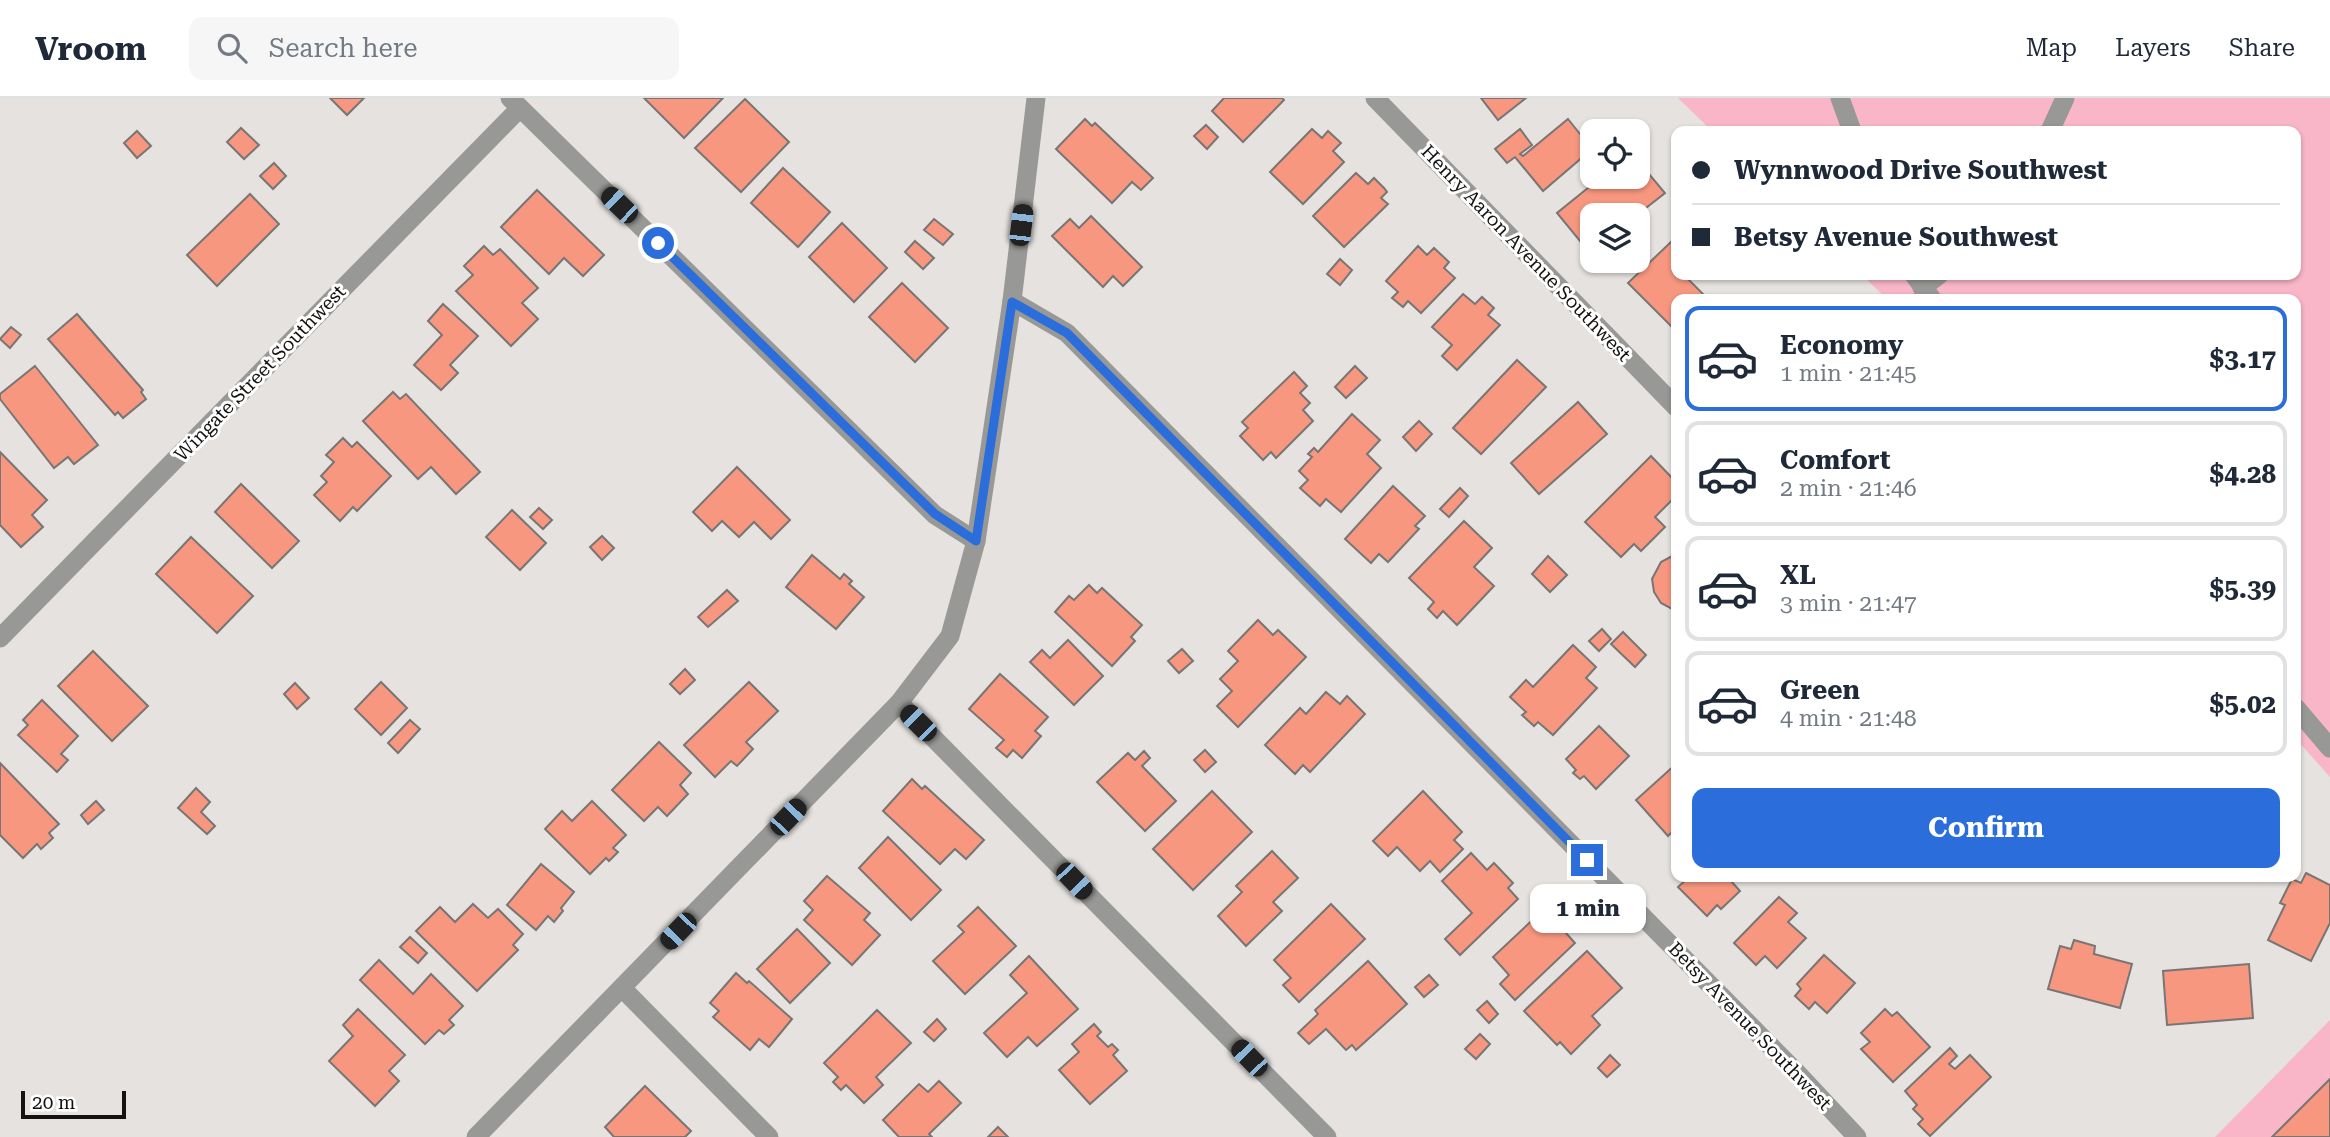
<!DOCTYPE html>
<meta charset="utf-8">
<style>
body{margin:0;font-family:"Roboto Serif",serif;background:#f6f6f7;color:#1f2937;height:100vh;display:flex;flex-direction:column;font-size:26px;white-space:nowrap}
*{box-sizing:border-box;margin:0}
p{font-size:23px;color:#747a83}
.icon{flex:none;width:38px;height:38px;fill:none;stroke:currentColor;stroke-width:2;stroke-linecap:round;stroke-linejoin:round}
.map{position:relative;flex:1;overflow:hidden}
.sheet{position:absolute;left:1671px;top:196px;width:630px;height:588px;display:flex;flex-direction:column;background:#fff;border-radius:14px;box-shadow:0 2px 5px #0004}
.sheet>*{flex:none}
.hud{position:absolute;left:1671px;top:28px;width:630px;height:154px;border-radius:14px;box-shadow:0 2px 5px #0004;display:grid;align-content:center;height:154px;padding:0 21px;background:#fff}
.buttons{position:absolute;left:1580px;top:21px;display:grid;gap:14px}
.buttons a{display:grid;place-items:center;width:70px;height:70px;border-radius:14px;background:#fff;box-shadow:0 2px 5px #0004;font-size:35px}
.scale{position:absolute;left:21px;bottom:18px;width:105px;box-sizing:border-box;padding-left:7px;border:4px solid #141312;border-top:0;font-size:19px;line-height:24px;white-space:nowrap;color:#141312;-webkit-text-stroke:5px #fff;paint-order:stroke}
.end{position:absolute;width:32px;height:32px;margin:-16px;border:9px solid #2b6edb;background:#fff;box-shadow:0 0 0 4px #fff}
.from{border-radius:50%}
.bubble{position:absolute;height:49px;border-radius:14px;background:#fff;box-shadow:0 2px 5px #0004;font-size:23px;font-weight:700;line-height:49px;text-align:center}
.car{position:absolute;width:21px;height:42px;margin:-21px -10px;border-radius:9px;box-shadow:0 0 5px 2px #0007;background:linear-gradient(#222 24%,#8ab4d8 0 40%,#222 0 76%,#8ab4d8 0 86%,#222 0)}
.hud b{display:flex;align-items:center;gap:24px;height:66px;font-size:26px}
.hud b+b{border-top:2px solid #e0e1e3}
.hud i{width:18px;height:18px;background:#1f2937}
ul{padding:12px 0 0;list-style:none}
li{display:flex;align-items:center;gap:21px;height:105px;margin:0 14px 10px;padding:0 7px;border:4px solid #e0e1e3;border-radius:14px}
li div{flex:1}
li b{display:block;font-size:26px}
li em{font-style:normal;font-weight:700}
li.active{border-color:#2b6edb}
li>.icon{width:63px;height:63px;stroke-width:1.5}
.cta{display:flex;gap:14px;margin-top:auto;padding:14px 21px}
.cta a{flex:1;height:80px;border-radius:14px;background:#2b6edb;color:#fff;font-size:28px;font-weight:700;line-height:80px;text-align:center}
header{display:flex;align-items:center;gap:42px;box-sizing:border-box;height:98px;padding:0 35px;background:#fff;border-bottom:2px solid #e0e1e3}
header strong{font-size:33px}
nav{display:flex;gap:38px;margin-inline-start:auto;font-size:24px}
.search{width:490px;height:63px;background:#f6f6f7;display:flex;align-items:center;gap:18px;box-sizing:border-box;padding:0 24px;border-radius:14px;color:#747a83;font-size:26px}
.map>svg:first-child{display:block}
</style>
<header>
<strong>Vroom</strong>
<div class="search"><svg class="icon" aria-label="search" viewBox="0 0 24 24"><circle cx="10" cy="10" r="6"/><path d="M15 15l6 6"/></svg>Search here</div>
<nav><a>Map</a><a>Layers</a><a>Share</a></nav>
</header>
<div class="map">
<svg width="2330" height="1039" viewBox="0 0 2330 1039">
<rect width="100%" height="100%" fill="#e5e2df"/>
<g fill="#f8b6c8">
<polygon points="1678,0 2330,0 2330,679 2296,641 2296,201 1887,201 1862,177 2296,177 2296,33 1712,33"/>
<polygon points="2330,922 2330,1039 2215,1039"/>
</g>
<g fill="#f7977f" stroke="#797574" stroke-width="2">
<polygon points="330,0 364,0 347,17"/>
<polygon points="644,0 723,0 684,40"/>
<polygon points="1224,0 1282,0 1284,2 1243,44 1212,13"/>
<polygon points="1481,0 1526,0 1498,22"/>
<polygon points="745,1 789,44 741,94 695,50"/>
<polygon points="1085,21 1092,28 1095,25 1153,80 1141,92 1132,84 1112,105 1056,51"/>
<polygon points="1568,21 1592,51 1543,93 1515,59 1507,65 1495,51 1520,31 1532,47 1520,56 1523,58"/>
<polygon points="1206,27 1218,39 1207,51 1194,38"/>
<polygon points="241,30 259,47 244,61 227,44"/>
<polygon points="1312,31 1322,40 1328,33 1341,45 1333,53 1344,64 1303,106 1270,74"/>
<polygon points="137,33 151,48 137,60 124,45"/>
<polygon points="1638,63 1665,95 1637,117 1592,117 1592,143 1585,149 1557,115 1594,85 1597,88 1608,79 1638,79"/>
<polygon points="274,65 286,78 273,91 260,78"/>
<polygon points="783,70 830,114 798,149 751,105"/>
<polygon points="1356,75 1368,86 1374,80 1384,90 1387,94 1381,100 1388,106 1344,149 1313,118"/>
<polygon points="537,92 604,157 583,178 564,160 549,176 501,129"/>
<polygon points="250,96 279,126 217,188 187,157"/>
<polygon points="1091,118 1142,169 1123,188 1113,178 1103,189 1052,138 1070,121 1079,130"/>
<polygon points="934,121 953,136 943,147 924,132"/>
<polygon points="842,125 887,170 854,204 809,159"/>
<polygon points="915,143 934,160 923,171 905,154"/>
<polygon points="1671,144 1676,149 1676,177 1684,177 1707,200 1676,201 1675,232 1628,185"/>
<polygon points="484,148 493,157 500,151 538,190 522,205 538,221 511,248 456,193 473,177 464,168"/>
<polygon points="1418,148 1427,157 1434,150 1449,164 1444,170 1455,180 1421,215 1408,203 1403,209 1392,200 1398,194 1386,183"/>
<polygon points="1340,161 1352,172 1340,187 1327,176"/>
<polygon points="902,185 948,230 915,264 869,219"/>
<polygon points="1463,196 1475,206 1482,199 1494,210 1488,217 1500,227 1457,272 1442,258 1452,247 1432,229"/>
<polygon points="443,206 478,238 450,267 458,275 441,292 414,267 442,237 428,223"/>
<polygon points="77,216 143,292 141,294 146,301 123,320 118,314 115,317 48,241"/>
<polygon points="11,229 21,237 10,250 0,241"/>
<polygon points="1517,262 1546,289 1481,356 1453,330"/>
<polygon points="35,268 98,347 74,366 68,359 54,370 0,301 0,296"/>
<polygon points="1355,268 1367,280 1346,300 1335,289"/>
<polygon points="1294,274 1307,288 1300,295 1310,305 1303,312 1313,323 1276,360 1271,354 1263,362 1240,338 1248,330 1242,324"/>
<polygon points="393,294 400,301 406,296 480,374 456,396 431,369 418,381 363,323"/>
<polygon points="1578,304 1607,336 1539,396 1511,365"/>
<polygon points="1352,316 1380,342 1367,356 1381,370 1341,414 1326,401 1320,408 1300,390 1308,382 1299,373 1312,359 1308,356 1314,350 1318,354"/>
<polygon points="1419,323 1432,336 1416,353 1403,339"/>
<polygon points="343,340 352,349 357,344 391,378 357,413 353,409 340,423 314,397 327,384 321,378 334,364 326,357"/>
<polygon points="0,354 47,402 32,417 43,429 21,449 0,427"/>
<polygon points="1651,358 1676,384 1676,398 1655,419 1665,429 1641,453 1634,446 1621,459 1585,424"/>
<polygon points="737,369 790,422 771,441 754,424 739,439 722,423 712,433 693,414"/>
<polygon points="241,386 299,443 272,470 215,414"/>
<polygon points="1393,388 1425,418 1415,428 1419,431 1388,464 1379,456 1371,465 1345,441"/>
<polygon points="1460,390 1468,398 1449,419 1440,411"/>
<polygon points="539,410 552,422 543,431 530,419"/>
<polygon points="512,412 546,445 520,472 486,439"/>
<polygon points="1464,423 1492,450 1474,469 1494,488 1457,527 1443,513 1437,520 1428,511 1434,504 1409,480"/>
<polygon points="602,438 614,450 602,462 590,449"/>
<polygon points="191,439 253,498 217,535 156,476"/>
<polygon points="1676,456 1676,513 1661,505 1654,494 1652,481 1661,464"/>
<polygon points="812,457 840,481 844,476 852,483 849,486 864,499 836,531 786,489"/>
<polygon points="1548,458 1567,477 1550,494 1532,476"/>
<polygon points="1089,487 1097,495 1102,490 1142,527 1131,539 1135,543 1112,568 1055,514 1069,498 1074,502"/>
<polygon points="727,492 738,503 708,529 698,519"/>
<polygon points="1258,522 1273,537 1278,532 1306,559 1238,629 1217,608 1232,593 1220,581 1238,563 1228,553"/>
<polygon points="1602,531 1611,541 1599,553 1589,543"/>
<polygon points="1623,534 1646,557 1635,569 1611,546"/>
<polygon points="1068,542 1103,578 1074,607 1030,564 1042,552 1050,560"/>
<polygon points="1573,547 1596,569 1586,580 1597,590 1553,637 1538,624 1534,628 1522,617 1526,614 1510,599 1526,582 1533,589"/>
<polygon points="1182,551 1193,563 1179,575 1168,563"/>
<polygon points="93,553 148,608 112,643 58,588"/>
<polygon points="685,571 695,582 680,596 670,586"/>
<polygon points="1000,576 1048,619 1035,633 1041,638 1022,660 1013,652 1007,659 996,650 1004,642 969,611"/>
<polygon points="381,584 407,610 381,637 355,611"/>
<polygon points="749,584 778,613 746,644 753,651 737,668 731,663 715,679 684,647"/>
<polygon points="295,585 309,600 297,611 284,596"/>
<polygon points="1326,594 1340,606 1347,598 1365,616 1310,674 1303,667 1295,676 1265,647 1300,610 1306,616"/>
<polygon points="42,602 78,638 61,656 68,662 57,674 18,637 28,627 23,622"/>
<polygon points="410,622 420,631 398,655 388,645"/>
<polygon points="1599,628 1629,658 1596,691 1584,678 1580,681 1573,675 1576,672 1566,661"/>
<polygon points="659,644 691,675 680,687 688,696 667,718 658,709 644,723 612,692"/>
<polygon points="1205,652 1216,664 1205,674 1194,662"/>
<polygon points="1144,653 1150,660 1142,668 1176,703 1145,733 1097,684 1128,655 1135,662"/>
<polygon points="0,665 59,726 49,735 53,740 41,751 37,746 23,760 0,737"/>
<polygon points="1676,666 1676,730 1668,738 1636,702"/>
<polygon points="912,681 922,691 925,688 984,742 966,761 955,751 940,766 883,713"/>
<polygon points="196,690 210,704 201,714 215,728 207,736 178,710"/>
<polygon points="1212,693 1252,734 1193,792 1153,751"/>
<polygon points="1423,693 1462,734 1454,742 1463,751 1440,774 1430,763 1420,773 1397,749 1388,758 1373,743"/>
<polygon points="96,703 104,712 88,726 81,717"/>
<polygon points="592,703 626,737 613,750 618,754 609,763 606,760 590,776 545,731 562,713 572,723"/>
<polygon points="888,739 941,792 911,822 859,770"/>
<polygon points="1272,753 1298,780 1273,804 1282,813 1246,848 1218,818 1242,794 1236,788"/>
<polygon points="1471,755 1487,772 1494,765 1513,785 1508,790 1518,801 1460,857 1445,841 1472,815 1442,783"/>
<polygon points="541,766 574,794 561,810 563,813 554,824 548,818 536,832 507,807"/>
<polygon points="2306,775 2330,787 2330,825 2311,863 2268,842 2285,807 2280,805 2292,781 2301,785"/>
<polygon points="827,778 870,815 864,822 880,837 852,867 804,822 813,812 804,803"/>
<polygon points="1689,779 1735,779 1731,783 1740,793 1721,811 1717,807 1707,818 1678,789"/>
<polygon points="1557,799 1578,821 1565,834 1575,845 1515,902 1500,886 1509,877 1493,859"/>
<polygon points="1779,799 1797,815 1788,824 1806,840 1777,870 1765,858 1756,867 1734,845"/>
<polygon points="473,806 488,820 498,811 523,836 513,847 518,852 477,893 416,833 440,809 455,824"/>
<polygon points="1331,806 1365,841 1299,904 1283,887 1291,880 1274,862"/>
<polygon points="978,809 1016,848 965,896 933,863 964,834 958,828"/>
<polygon points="797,831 830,865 790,905 757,871"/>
<polygon points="410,839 427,855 418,865 400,849"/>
<polygon points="2074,842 2095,848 2094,856 2132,866 2120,910 2048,891 2060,848 2071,851"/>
<polygon points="1587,853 1622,890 1592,918 1600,927 1571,956 1560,944 1557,947 1524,913"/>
<polygon points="1824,857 1855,885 1827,915 1815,904 1809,911 1795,898 1801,891 1797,886"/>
<polygon points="1029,858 1078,911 1037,948 1028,939 1007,959 984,935 1027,895 1010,877"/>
<polygon points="379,862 413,896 431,876 463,908 449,922 454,927 444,936 439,932 425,946 360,882"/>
<polygon points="1368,863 1407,906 1356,952 1352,947 1346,952 1326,931 1309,946 1298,935 1318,916 1315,912"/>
<polygon points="2249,866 2253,920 2167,927 2163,873"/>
<polygon points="736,875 747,885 749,883 792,921 769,949 759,941 750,952 713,919 719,913 710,905"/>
<polygon points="1429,877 1438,887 1424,899 1415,889"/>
<polygon points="1487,903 1498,916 1489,925 1477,912"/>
<polygon points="358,911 405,957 389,973 399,983 375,1008 329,963 353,938 343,927"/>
<polygon points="1885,911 1892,918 1897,914 1930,949 1893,984 1861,951 1870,944 1861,935"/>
<polygon points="877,912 911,945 876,979 883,987 864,1005 846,987 841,992 833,984 838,979 824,965"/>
<polygon points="937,921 946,931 934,943 924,934"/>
<polygon points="1094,926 1101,934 1097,938 1108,949 1112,946 1118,952 1113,957 1127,973 1090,1006 1059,972 1079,954 1072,946"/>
<polygon points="1480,936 1490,946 1476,961 1465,951"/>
<polygon points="1950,950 1957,958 1949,966 1955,971 1970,957 1991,979 1930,1038 1918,1026 1923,1021 1913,1011 1917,1007 1905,993"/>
<polygon points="1610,957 1620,967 1607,979 1598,970"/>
<polygon points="2330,981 2330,1039 2272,1039"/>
<polygon points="939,983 961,1005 929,1036 932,1039 899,1039 883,1022 919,986 928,994"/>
<polygon points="645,988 691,1033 685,1039 614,1039 605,1029"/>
<polygon points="998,1029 1008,1039 988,1039"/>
</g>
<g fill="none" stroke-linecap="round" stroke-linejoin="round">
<g stroke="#989896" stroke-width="19">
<polyline points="1840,0 1852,33"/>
<polyline points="2050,33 2065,0"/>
<polyline points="1914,177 1932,201"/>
<polyline points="1922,190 1939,177"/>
<polyline points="2296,610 2330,650"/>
</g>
<g stroke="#989896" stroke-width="19">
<polyline points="510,0 935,417 976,443"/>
<polyline points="1375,0 1676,309"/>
<polyline points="1012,203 1067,235 1798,976 1857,1039"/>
<polyline points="0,540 520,10"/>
<polyline points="899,605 1327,1039"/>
<polyline points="622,890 769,1039"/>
<polyline points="476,1039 899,605 950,538 976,443 1012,203 1036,0"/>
</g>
</g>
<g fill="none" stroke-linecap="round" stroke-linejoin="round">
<polyline stroke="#2b6edb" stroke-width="9" points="658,145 935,416 976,443 1012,204 1067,235 1587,762"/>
</g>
<g text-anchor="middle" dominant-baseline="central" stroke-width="6" stroke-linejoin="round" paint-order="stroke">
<g font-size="19" fill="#141312" stroke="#fff">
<text transform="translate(1526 155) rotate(46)">Henry Aaron Avenue Southwest</text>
<text transform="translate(260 275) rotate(-46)">Wingate Street Southwest</text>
<text transform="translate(1750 928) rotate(46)">Betsy Avenue Southwest</text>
</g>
</g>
</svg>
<div class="buttons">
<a><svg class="icon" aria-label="locate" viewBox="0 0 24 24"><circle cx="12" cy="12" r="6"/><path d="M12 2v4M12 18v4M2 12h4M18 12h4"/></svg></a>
<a><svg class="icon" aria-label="layers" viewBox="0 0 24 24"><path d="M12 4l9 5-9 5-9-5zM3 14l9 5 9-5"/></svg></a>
</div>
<div class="scale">20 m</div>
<i class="end from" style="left:658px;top:145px"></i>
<i class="end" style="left:1587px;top:762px"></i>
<div class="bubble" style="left:1530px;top:786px;width:116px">1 min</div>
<i class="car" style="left:619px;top:107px;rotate:314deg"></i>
<i class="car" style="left:1021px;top:127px;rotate:7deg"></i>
<i class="car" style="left:918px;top:625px;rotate:315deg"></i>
<i class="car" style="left:788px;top:719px;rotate:44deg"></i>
<i class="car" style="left:1074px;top:783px;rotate:136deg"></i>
<i class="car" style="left:678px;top:833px;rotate:224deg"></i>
<i class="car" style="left:1249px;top:960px;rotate:316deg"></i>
<div class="hud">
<b><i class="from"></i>Wynnwood Drive Southwest</b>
<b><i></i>Betsy Avenue Southwest</b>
</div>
<section class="sheet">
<ul>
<li class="active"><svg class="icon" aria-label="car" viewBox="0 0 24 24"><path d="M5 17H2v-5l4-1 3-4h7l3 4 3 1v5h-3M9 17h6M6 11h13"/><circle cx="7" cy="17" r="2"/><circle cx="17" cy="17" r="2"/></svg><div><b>Economy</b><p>1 min · 21:45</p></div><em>$3.17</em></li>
<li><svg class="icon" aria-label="car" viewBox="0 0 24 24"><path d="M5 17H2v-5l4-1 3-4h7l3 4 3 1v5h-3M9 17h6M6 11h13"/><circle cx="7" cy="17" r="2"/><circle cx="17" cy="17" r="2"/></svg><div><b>Comfort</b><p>2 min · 21:46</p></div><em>$4.28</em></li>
<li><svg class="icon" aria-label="car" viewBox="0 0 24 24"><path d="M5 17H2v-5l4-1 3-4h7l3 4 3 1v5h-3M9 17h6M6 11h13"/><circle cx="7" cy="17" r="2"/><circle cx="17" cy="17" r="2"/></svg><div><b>XL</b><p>3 min · 21:47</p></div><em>$5.39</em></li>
<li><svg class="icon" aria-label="car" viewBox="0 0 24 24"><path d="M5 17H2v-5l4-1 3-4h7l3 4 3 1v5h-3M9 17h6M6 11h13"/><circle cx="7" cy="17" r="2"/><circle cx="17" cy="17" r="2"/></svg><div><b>Green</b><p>4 min · 21:48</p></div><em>$5.02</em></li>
</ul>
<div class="cta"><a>Confirm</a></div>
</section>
</div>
